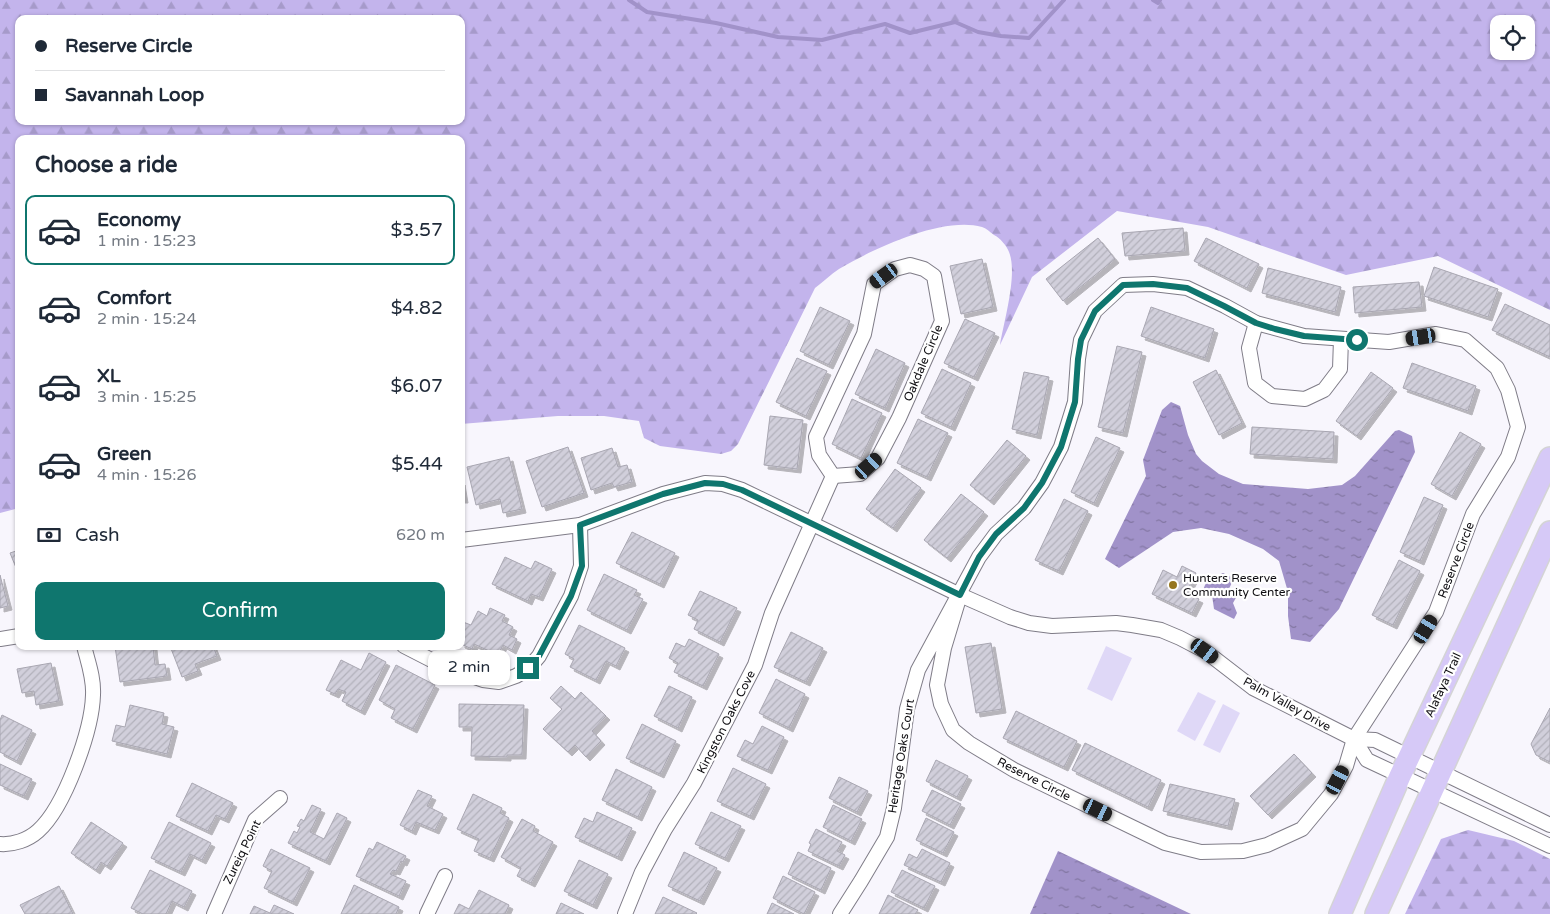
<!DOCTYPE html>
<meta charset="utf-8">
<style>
body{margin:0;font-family:"Varela Round",sans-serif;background:#f6f6f7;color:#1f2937;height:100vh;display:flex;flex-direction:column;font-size:19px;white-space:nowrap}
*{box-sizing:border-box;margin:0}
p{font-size:16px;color:#747a83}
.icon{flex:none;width:28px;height:28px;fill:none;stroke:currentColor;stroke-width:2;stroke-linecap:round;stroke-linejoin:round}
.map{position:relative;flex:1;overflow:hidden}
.details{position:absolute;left:15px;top:135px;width:450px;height:515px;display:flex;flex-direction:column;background:#fff;border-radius:10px;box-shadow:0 1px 4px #0004}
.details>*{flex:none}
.top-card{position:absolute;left:15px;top:15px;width:450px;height:110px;border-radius:10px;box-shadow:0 1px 4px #0004;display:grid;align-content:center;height:110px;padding:0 20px;background:#fff}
.tools{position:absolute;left:1490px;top:15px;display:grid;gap:10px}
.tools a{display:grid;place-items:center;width:45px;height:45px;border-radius:10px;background:#fff;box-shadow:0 1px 4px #0004;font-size:25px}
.end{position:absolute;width:22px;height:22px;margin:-11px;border:6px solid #0f766e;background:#fff;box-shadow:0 0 0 2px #fff}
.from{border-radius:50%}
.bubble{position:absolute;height:35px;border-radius:10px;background:#fff;box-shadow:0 1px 4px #0004;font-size:16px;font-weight:600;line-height:35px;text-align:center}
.car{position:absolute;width:15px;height:30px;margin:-15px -8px;border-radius:6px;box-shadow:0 0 4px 1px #0007;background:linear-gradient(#222 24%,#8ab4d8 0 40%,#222 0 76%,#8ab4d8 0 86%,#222 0)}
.top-card b{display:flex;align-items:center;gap:18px;height:48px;font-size:19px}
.top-card b+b{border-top:1px solid #e0e1e3}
.top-card i{width:12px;height:12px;background:#1f2937}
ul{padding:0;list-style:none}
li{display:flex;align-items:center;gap:15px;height:70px;margin:0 10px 8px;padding:0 10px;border:2px solid transparent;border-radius:10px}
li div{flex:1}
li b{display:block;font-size:19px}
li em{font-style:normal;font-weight:600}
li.active{border-color:#0f766e}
li>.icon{width:45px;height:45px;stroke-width:1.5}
h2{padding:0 20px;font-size:22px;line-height:60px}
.pay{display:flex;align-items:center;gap:12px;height:55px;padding:0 20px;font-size:19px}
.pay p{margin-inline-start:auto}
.action{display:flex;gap:10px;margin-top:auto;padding:10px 20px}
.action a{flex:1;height:58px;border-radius:10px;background:#0f766e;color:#fff;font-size:20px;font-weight:600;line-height:58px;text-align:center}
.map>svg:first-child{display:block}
</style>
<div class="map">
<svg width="1550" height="914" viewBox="0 0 1550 914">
<defs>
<pattern id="forest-firs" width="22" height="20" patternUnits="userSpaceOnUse" patternTransform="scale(1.25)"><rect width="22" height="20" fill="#c3b4ec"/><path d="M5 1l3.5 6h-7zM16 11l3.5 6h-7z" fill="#a69aca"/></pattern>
<pattern id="water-ripples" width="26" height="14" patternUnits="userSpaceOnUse" patternTransform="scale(1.25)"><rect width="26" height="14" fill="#a192c9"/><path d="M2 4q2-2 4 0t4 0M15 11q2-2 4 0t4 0" fill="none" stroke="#8276a2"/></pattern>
<pattern id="building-hatch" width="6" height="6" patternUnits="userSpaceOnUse" patternTransform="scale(1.25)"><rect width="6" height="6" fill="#d1cfdb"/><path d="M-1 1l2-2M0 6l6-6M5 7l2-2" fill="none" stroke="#b2b1bb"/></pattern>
<filter id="shadow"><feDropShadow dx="4" dy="4" stdDeviation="0" flood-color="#0004"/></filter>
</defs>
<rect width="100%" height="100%" fill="#f8f6fd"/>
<g fill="#dfd8f7">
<polygon points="1106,646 1132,658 1112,701 1087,689"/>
<polygon points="1198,692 1216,701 1195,741 1177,731"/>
<polygon points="1223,704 1240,713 1220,753 1203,745"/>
</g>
<g fill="url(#forest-firs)" fill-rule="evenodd">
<path d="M0,0H1550V310L1438,256L1346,275L1208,227L1117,211L1032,277L1000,345C1004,321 1018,274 1009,252C1007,246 1000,238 994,235C990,232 986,228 982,227C942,216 873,249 839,269C831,274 823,282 815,288L738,444L731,451L721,454L660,446L644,438L639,421L604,416H558L461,424V139H19V508L0,513ZM19,19H461V121H19ZM1499,24H1526V51H1499Z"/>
<polygon points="1468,830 1514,841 1550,859 1550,914 1405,914 1441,839"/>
</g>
<g fill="url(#water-ripples)">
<polygon points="1171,402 1180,406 1188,435 1196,454 1202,461 1219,474 1243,484 1308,489 1342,485 1355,476 1395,431 1399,430 1412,436 1415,452 1339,609 1310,642 1291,639 1288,616 1288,592 1279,561 1263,549 1229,534 1201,528 1173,532 1119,568 1105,559 1146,476 1143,460 1162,410"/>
<polygon points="1223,573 1234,578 1228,591 1237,596 1233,603 1237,613 1234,619 1214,609 1212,595 1203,590 1207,580"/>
<polygon points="1058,851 1191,914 1030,914"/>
</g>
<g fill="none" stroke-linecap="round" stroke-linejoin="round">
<g stroke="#a192c9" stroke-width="4">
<polyline points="629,0 647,12 716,23 778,37 822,40 885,24 910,33 955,22 978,32 1001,36 1029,38 1064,0"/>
<polyline points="1153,0 1158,3 1160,0"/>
</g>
</g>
<g fill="url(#building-hatch)" stroke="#a8a6b1" filter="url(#shadow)">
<polygon points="1183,228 1185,251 1125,256 1122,233"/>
<polygon points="1098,238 1115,259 1063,301 1046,279"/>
<polygon points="1206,238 1259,264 1247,288 1194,261"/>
<polygon points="982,259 993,307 961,314 950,266"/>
<polygon points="1434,267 1498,289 1488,317 1424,296"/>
<polygon points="1268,268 1341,287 1335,312 1262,293"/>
<polygon points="1419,282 1422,307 1355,313 1353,287"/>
<polygon points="1505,304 1550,325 1550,357 1492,330"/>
<polygon points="820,307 850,321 829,365 800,351"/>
<polygon points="1151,307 1214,329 1205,358 1141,336"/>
<polygon points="965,319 995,333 974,377 944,363"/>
<polygon points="1117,346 1142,352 1123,433 1098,427"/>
<polygon points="876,349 905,363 885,408 855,394"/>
<polygon points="797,358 827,371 806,416 776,402"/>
<polygon points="1412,363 1476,386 1468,411 1403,388"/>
<polygon points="942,369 971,383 951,427 921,413"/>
<polygon points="1216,370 1242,423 1219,435 1193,382"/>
<polygon points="1024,372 1049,377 1037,435 1012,429"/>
<polygon points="1371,372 1393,388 1357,436 1336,421"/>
<polygon points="852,399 882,413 861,458 832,444"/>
<polygon points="770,416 803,420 797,469 764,465"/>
<polygon points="918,419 948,433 927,477 897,463"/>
<polygon points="1252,427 1334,432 1333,459 1250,454"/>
<polygon points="1460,432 1481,444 1452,496 1431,484"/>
<polygon points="1096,437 1120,448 1094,503 1071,492"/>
<polygon points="1007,440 1026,456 990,501 970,485"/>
<polygon points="568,447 584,493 542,507 526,461"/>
<polygon points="612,448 618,467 627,465 632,482 614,487 612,483 591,490 581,458"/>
<polygon points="509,457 522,509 503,513 500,499 476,505 467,467"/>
<polygon points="895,469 921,488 893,528 866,509"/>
<polygon points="461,481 464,499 461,499"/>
<polygon points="961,494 984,512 947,558 924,540"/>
<polygon points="1424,497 1443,505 1420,561 1400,552"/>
<polygon points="1064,499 1088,511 1059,571 1035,560"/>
<polygon points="632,532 675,553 660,584 616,563"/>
<polygon points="19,550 19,575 10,553"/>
<polygon points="505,557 531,569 535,561 552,569 539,597 531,594 528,601 492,584"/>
<polygon points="1399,560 1420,571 1393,625 1372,615"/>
<polygon points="1182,566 1196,573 1186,593 1199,599 1192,613 1152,594 1163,570 1177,577"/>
<polygon points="604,574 637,590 634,595 643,599 627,630 587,610"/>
<polygon points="0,575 8,606 0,608"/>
<polygon points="700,591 737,608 720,642 694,629 698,620 688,615"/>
<polygon points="490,608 505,615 502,621 513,627 509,635 517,639 512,650 503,645 498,655 474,644 472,649 461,644 461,626 463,622 471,625 478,611 487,616"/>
<polygon points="579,625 625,648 616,666 606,661 596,680 570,667 574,659 565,654"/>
<polygon points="791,632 823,648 806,682 774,667"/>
<polygon points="689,639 719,654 703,686 674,672 678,663 669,658 676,643 685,647"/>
<polygon points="991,643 1002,709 976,713 965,647"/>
<polygon points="115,646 153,646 155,665 165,664 167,676 120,682"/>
<polygon points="170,646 213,646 217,656 195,664 198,671 182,677"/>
<polygon points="369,653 386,662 361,711 342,701 346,692 338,689 335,694 326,690 341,660 361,670"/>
<polygon points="51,663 59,701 36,705 34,691 22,693 17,669"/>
<polygon points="396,665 435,685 413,729 391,718 395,709 379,700"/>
<polygon points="776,679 805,694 789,728 759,713"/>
<polygon points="561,686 575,699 581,692 606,716 592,731 601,741 586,757 575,745 568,752 543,729 562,709 550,698"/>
<polygon points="669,686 692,697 678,728 654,716"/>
<polygon points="459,704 524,705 522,755 507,755 507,757 471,756 472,727 459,727"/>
<polygon points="130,705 164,713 162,724 174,727 167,754 112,741 116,725 125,727"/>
<polygon points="1550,708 1550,762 1536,755 1531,744"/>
<polygon points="1016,711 1077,741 1064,767 1003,738"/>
<polygon points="2,715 32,730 17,761 0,752 0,720"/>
<polygon points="642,724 676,741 660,774 626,758"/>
<polygon points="762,726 784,737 768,770 737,756 745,740 753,744"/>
<polygon points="1085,743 1161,780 1148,807 1072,770"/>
<polygon points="1294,754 1312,773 1268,815 1250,796"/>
<polygon points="936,760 968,776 957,797 926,781"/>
<polygon points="0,764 32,779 24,796 0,785"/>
<polygon points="733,768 766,784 750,816 717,801"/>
<polygon points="616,769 652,787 638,817 602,800"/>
<polygon points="839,777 868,791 857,812 829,798"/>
<polygon points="192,783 233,803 225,819 216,815 208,831 176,816"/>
<polygon points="1170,784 1235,799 1228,826 1163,811"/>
<polygon points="418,790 432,796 427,806 443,814 435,830 416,822 412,831 400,825"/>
<polygon points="932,790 961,804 950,825 922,811"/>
<polygon points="473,794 502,808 500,813 509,818 490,858 474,851 479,839 457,829"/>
<polygon points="312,805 321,809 310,832 324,839 337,813 347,818 326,861 288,843 294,831 297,833 300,827 297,826 301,819 304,821"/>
<polygon points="833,805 862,819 851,841 823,827"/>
<polygon points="597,812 632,828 618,857 575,837 584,818 593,822"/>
<polygon points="711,812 741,826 725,858 695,844"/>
<polygon points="926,818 954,832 943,853 916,840"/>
<polygon points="522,819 535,826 533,831 553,842 531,883 517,876 521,868 501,857"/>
<polygon points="91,822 123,843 107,866 101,862 96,870 71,853"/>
<polygon points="169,822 211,843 202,860 190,854 181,872 151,858"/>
<polygon points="816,829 842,842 837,851 845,855 839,866 808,851 811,844 809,843"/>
<polygon points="377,842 406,856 403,862 401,861 396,871 393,870 390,874 406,881 399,896 356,876 369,848 373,850"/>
<polygon points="271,849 310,868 293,902 264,888 272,871 263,866"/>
<polygon points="922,849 950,863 941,882 904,865 909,854 917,858"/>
<polygon points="684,852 717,868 700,901 668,886"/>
<polygon points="798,852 831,868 821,890 788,874"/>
<polygon points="579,860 608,874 593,905 564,891"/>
<polygon points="150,870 192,891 184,907 172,901 166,914 143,914 131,908"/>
<polygon points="902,870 935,886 924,908 891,892"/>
<polygon points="783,876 815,892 804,914 773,898"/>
<polygon points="354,885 399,907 396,914 341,914"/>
<polygon points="59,886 73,914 25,914 20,905"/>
<polygon points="479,890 509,905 505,914 454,914 459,904 469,909"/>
<polygon points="888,895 918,910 915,914 879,914"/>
<polygon points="663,897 697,913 696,914 655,914"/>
<polygon points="561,903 584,914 556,914"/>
<polygon points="772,903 794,914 767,914"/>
<polygon points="274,905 294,914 250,914 254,906 270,913"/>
</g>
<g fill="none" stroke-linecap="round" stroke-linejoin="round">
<g stroke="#7f7c87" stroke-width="16">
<g id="street">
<polygon points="910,265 924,269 934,276 942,321 899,418 878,458 860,474 833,476 819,455 816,437 864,334 874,284 895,269"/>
<polyline points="1256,323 1249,348 1255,383 1272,396 1305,399 1324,390 1340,369 1341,339"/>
<polyline points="461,540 580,525 663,494 705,483 723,484 742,490 960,595 1010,617 1029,623 1052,626 1116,623 1132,625 1161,630 1180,638 1205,651 1253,688 1354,739 1375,740 1550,825"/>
<polyline points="0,639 19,636"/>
<polyline points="404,646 445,667 483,680 499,682 516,676 528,669 539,656 571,596 581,566 580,525"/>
<polyline points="1354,739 1367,760 1550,846"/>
<path d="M0,844C13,845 28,840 38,831C65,807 92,730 93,695C94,678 88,662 84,646"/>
<polyline points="214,914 255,820 280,798"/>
<polyline points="427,914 445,876"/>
<polyline points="625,914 642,872 665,829 694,783 755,665 772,613 833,476"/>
<polyline points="840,914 861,881 887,837 894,808 907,709 918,670 979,557 996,534 1024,508 1042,483 1061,447 1075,402 1078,359 1081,340 1095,311 1123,285 1153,284 1187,288 1225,306 1256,323 1304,336 1389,342 1436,334 1465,340 1497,368 1508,390 1518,427 1508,457 1473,514 1436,612 1354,739 1346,766 1331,794 1302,829 1267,845 1243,851 1201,852 1165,843 1014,770 969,743 953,730 941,704 937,685 944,648 960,595"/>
</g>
</g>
<g stroke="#d4d4d5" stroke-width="24">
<g id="primary">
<polyline points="1340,914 1400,776 1550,458"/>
<polyline points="1376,914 1550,532"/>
</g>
</g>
<use href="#street" stroke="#fff" stroke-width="14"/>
<use href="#primary" stroke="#d6c9f7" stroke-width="21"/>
</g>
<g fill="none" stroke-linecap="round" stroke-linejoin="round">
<polyline stroke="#0f766e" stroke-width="6" points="528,668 539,656 571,596 582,566 580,525 663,494 705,483 723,484 742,490 960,595 979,557 996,534 1024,508 1042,483 1061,447 1075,402 1078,359 1081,340 1095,311 1123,285 1153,284 1187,288 1224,306 1256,323 1275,329 1304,336 1357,340"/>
</g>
<circle fill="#96761e" stroke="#fff" stroke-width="2" cx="1173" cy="585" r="5"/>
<g text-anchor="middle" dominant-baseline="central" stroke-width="4.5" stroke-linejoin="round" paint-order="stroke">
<g font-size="12" fill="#100f13" stroke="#fff">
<text transform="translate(923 363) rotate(-67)">Oakdale Circle</text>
<text transform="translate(1456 560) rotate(-69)">Reserve Circle</text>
<text transform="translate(1443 685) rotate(-65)">Alafaya Trail</text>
<text transform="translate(1287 704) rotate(29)">Palm Valley Drive</text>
<text transform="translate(726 722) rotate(-63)">Kingston Oaks Cove</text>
<text transform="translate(901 756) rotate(-81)">Heritage Oaks Court</text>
<text transform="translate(1034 779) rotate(27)">Reserve Circle</text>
<text transform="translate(242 852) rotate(-64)">Zureiq Point</text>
</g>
<g font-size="12" fill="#100f13" stroke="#fff" text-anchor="start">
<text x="1183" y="578">Hunters Reserve<tspan x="1183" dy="14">Community Center</tspan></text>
</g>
</g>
</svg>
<div class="tools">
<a><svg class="icon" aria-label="locate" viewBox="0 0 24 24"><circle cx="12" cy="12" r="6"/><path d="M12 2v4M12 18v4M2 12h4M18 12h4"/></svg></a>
</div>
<i class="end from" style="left:1357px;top:340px"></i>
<i class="end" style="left:528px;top:668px"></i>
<div class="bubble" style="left:428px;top:650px;width:82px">2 min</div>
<i class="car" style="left:884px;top:276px;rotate:234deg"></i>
<i class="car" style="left:1421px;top:337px;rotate:261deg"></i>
<i class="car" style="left:869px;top:466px;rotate:48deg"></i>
<i class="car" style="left:1426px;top:629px;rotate:31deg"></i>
<i class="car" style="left:1205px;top:651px;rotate:127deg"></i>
<i class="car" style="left:1338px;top:780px;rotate:28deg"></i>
<i class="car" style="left:1098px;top:810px;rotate:116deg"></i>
<div class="top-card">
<b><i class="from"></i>Reserve Circle</b>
<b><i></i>Savannah Loop</b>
</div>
<section class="details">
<h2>Choose a ride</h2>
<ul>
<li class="active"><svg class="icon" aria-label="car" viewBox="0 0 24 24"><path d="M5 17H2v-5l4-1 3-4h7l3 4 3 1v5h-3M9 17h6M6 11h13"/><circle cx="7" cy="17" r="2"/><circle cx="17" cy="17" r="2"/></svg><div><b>Economy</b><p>1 min · 15:23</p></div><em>$3.57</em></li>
<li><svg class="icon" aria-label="car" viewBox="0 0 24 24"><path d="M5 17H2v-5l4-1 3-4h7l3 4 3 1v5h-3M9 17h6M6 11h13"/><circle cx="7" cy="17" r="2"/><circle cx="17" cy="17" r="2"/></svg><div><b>Comfort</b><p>2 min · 15:24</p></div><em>$4.82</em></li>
<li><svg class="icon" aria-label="car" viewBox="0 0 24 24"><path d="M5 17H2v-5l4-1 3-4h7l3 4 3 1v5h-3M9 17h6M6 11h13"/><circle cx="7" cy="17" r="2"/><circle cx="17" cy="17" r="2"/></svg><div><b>XL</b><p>3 min · 15:25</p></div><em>$6.07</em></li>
<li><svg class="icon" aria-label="car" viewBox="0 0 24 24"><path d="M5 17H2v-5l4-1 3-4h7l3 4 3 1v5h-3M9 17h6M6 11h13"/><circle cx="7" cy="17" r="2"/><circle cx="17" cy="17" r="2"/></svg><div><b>Green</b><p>4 min · 15:26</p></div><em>$5.44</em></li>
</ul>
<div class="pay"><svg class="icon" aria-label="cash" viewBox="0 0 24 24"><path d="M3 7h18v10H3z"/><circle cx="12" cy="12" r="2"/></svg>Cash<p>620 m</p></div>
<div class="action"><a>Confirm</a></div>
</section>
</div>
